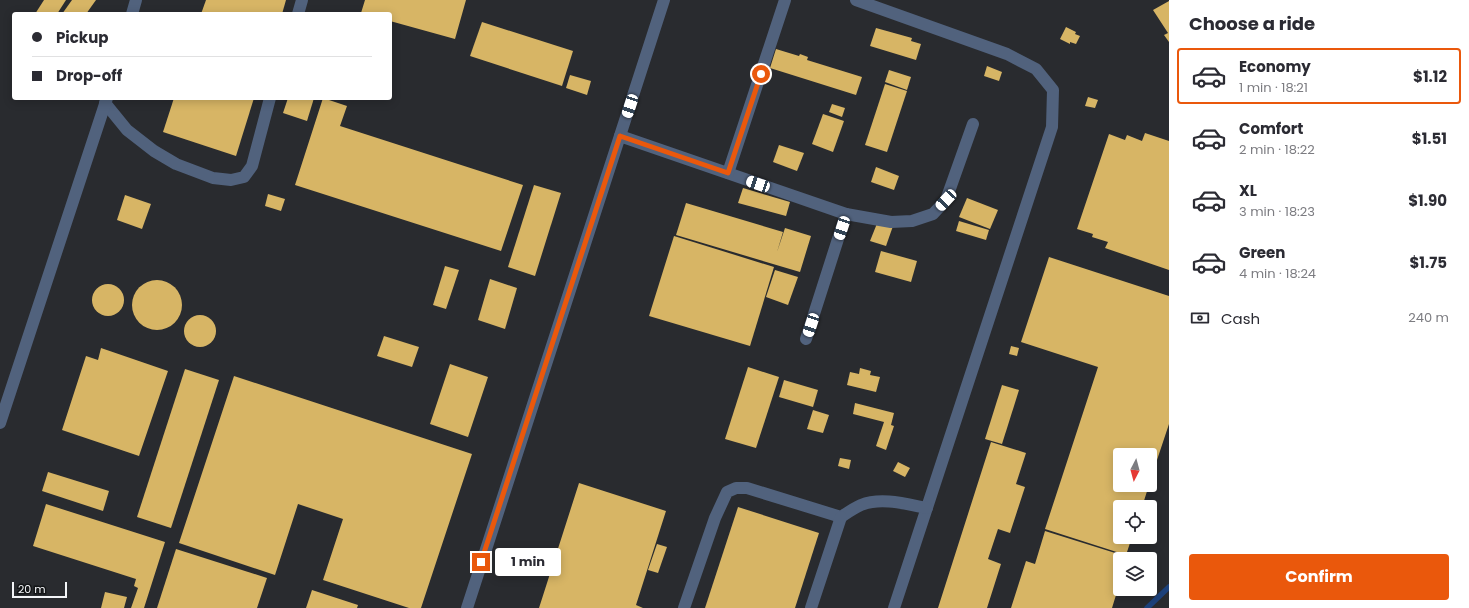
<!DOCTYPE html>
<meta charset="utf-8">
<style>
body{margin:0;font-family:Poppins,sans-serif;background:#f7f7f7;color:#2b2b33;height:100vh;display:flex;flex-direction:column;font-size:15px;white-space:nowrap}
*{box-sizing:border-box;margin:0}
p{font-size:13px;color:#7c7c81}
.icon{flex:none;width:22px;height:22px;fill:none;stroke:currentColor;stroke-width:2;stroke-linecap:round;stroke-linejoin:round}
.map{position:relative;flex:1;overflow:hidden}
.panel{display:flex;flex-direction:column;background:#fff;width:300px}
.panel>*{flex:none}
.top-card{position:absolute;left:12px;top:12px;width:380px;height:88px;border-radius:4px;box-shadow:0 2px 10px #0003;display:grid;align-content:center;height:88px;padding:0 20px;background:#fff}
.needle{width:26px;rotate:186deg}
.buttons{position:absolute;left:1113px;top:448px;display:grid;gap:8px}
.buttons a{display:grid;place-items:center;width:44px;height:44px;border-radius:4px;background:#fff;box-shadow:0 2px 10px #0003;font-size:20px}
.scale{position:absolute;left:12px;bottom:10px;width:55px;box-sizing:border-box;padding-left:4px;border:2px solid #f3f5f8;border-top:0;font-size:11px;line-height:14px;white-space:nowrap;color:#f3f5f8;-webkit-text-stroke:3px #121416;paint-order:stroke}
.end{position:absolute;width:18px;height:18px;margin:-9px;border:5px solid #ea580c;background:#fff;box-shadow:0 0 0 2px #fff}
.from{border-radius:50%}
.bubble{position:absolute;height:28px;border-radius:4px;background:#fff;box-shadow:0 2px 10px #0003;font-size:13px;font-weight:700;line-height:28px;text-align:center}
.car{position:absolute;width:12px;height:24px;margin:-12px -6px;border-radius:5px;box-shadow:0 0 3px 1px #0007;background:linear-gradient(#fff 24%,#345 0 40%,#fff 0 76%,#345 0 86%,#fff 0)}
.top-card b{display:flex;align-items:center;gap:14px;height:38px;font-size:15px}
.top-card b+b{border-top:1px solid #e1e1e2}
.top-card i{width:10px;height:10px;background:#2b2b33}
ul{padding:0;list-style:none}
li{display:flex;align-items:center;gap:12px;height:56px;margin:0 8px 6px;padding:0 12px;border:2px solid transparent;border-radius:4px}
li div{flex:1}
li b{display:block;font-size:15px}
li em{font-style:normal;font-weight:700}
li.on{border-color:#ea580c}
li>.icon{width:36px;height:36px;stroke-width:1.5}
h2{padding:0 20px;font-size:18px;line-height:48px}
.pay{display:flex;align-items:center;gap:10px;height:44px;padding:0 20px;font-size:15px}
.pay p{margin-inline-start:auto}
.action{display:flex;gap:8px;margin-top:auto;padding:8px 20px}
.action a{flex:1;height:46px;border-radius:4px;background:#ea580c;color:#fff;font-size:16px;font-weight:700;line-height:46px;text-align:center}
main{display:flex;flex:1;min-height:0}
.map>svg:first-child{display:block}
</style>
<main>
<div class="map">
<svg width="1169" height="608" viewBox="0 0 1169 608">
<rect width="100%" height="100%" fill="#292b2f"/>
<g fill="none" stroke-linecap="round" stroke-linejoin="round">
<polyline stroke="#1d427c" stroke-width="5.5" points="1147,608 1169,587"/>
</g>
<g fill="#d7b565">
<polygon points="44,0 66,0 57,14 35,14"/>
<polygon points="72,0 96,0 86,14 62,14"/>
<polygon points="206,0 286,0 282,14 201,14"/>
<polygon points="365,0 466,0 455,39 390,21 390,14 361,13"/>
<polygon points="1169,1 1169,42 1164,35 1168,33 1153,10"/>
<polygon points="482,22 573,51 562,86 470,56"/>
<polygon points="1066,27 1076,32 1075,34 1080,36 1076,44 1070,42 1070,44 1060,39"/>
<polygon points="876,28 912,38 911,41 921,44 916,60 870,46"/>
<polygon points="776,49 799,56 800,54 808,57 807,60 862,77 856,95 770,68"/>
<polygon points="987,66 1002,72 999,81 984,76"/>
<polygon points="889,70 911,77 907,90 885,82"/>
<polygon points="570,75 591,81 587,95 566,88"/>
<polygon points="885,84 907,91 887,152 865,145"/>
<polygon points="1088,97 1098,100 1095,108 1085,106"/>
<polygon points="174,98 254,98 236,156 163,132"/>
<polygon points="288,98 314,98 307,121 283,113"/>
<polygon points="323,98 347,106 340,126 523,185 501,251 295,185"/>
<polygon points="832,104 845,108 842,117 829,112"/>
<polygon points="823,114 844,121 833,152 812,144"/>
<polygon points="1145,133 1169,141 1169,270 1105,248 1108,242 1092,237 1093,234 1077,229 1109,134 1125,140 1127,135 1142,141"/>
<polygon points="779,145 804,153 797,171 773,162"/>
<polygon points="876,167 899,176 894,190 871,182"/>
<polygon points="534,185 561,193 535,276 508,267"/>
<polygon points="743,188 790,202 786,216 738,203"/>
<polygon points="268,194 285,199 281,211 265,206"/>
<polygon points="125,195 151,204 142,229 117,220"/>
<polygon points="967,198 998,210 990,229 959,217"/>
<polygon points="686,203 783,232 777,252 785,228 811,236 800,272 676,235"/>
<polygon points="878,221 893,226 886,246 870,241"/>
<polygon points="959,221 989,230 986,240 956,231"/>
<polygon points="674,236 774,267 750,346 649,316"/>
<polygon points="881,251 917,261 911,282 875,272"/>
<polygon points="1049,257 1169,296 1169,424 1150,481 1150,455 1120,455 1120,485 1149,485 1142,507 1120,507 1120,537 1132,537 1126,555 1045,529 1098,367 1021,342"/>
<polygon points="445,266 459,270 446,309 433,305"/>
<polygon points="775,270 798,277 788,305 766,297"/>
<polygon points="490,279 517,288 505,329 478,320"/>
<circle cx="157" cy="305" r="25"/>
<circle cx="108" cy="300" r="16"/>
<circle cx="200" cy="331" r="16"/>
<polygon points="384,336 419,347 412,367 377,356"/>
<polygon points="1011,346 1019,348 1017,356 1009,354"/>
<polygon points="101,348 168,371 139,456 62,430 86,356 98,360"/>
<polygon points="450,364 488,377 468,437 430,424"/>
<polygon points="748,367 779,377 756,448 725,439"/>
<polygon points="860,368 871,371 870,375 880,377 876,392 847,385 850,372 859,374"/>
<polygon points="185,369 219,380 171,528 137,517"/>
<polygon points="234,376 472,454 421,608 409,608 323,580 343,519 298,504 275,575 179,543"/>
<polygon points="784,380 818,390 813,407 779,397"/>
<polygon points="1002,385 1019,390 1002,444 985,439"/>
<polygon points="855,403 894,413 891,425 894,426 886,450 876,446 884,422 853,414"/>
<polygon points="813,410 829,415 823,433 807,429"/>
<polygon points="991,442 1026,453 1016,484 1025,487 1010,533 998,529 988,559 1001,564 987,608 938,608"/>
<polygon points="840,458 851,460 849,469 838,466"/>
<polygon points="898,462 910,468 905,477 893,471"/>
<polygon points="48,472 109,491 103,511 42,491"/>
<polygon points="579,483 666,511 636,605 643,608 539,608"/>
<polygon points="46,504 165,542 144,608 131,608 138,588 134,586 136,579 33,546"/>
<polygon points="738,507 819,533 795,608 705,608"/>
<polygon points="1045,531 1128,557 1127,559 1120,559 1120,582 1112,608 1011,608 1026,561 1035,564"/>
<polygon points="657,544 667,547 658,573 648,570"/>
<polygon points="176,549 267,578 257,608 157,608"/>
<polygon points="312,590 358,605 357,608 306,608"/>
<polygon points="105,592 127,597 124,608 101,608"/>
</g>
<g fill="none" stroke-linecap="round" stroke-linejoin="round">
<g stroke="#51627d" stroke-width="12">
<polyline points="856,0 1007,54 1036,69 1053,90 1052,127 894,608"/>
<polyline points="132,14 136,0"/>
<polyline points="298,14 302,0"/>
<polyline points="105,103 127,130 154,151 176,164 213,178 231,180 244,177 252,166 270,98"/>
<polyline points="620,136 846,214 891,222 912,221 933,214 946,200 973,124"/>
<polyline points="728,173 785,0"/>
<polyline points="806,339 846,214"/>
<polyline points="0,423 107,98"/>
<polyline points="467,608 664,0"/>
<path d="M684,608L715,518L727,492L736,488H747L841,517C847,513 854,508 861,505C881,497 906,504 927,508"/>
<polyline points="811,608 841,517"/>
</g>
</g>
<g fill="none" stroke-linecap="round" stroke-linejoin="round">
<polyline stroke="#ea580c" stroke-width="5" points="481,562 620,136 728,173 761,74"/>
</g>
</svg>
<div class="buttons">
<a><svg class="needle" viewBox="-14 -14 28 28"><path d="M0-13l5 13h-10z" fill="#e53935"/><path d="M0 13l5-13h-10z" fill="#7c7c81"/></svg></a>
<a><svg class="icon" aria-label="locate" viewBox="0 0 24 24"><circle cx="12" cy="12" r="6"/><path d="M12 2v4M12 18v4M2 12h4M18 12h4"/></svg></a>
<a><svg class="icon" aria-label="layers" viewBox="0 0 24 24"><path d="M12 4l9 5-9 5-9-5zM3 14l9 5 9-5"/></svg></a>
</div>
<div class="scale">20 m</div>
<i class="end from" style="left:761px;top:74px"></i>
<i class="end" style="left:481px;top:562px"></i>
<div class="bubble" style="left:495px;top:548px;width:66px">1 min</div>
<i class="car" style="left:630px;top:106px;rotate:198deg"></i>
<i class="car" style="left:758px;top:184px;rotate:289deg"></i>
<i class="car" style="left:946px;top:200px;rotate:223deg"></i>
<i class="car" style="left:842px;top:228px;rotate:198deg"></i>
<i class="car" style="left:811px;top:325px;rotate:198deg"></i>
<div class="top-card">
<b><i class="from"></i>Pickup</b>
<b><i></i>Drop-off</b>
</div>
</div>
<section class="panel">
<h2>Choose a ride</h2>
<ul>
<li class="on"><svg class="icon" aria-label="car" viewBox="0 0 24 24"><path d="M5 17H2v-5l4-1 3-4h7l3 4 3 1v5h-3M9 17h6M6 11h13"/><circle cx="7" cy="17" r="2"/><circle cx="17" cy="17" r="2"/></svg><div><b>Economy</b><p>1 min · 18:21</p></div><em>$1.12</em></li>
<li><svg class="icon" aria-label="car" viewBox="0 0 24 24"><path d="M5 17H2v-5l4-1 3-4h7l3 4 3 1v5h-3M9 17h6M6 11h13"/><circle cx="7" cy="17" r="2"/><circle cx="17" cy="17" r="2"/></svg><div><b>Comfort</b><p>2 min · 18:22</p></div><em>$1.51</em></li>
<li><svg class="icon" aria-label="car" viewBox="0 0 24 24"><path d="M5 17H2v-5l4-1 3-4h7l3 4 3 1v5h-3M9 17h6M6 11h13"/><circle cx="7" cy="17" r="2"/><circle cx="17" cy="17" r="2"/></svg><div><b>XL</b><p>3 min · 18:23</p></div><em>$1.90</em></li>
<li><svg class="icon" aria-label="car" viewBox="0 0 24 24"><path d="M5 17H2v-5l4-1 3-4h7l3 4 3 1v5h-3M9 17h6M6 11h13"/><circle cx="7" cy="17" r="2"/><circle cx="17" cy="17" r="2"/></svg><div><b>Green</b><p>4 min · 18:24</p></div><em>$1.75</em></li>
</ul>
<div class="pay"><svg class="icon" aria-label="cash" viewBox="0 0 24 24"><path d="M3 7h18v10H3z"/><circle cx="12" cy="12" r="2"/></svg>Cash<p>240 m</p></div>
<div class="action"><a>Confirm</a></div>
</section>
</main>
